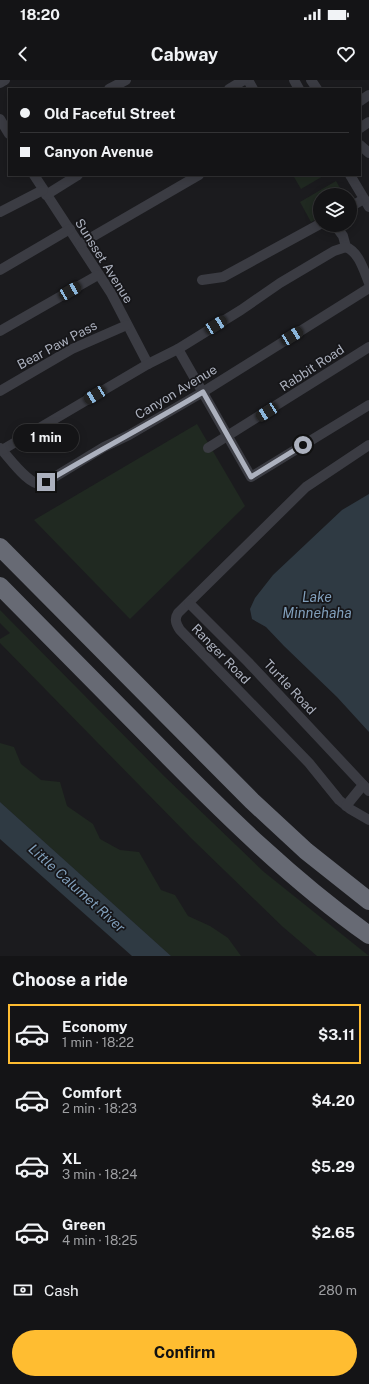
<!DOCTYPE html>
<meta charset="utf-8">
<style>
body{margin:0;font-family:"Public Sans",sans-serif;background:#1d1d1f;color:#f1f3f6;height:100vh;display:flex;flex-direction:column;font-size:15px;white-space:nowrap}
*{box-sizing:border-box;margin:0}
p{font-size:13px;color:#9d9ea1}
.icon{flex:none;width:22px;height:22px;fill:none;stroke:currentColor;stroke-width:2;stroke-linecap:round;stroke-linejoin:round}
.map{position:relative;height:876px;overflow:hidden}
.panel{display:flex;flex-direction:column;background:#141416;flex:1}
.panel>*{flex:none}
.top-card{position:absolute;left:8px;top:8px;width:353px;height:88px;border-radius:0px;box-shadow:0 2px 10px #0003,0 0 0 1px #333335;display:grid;align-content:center;height:88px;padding:0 12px;background:#141416}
.fabs{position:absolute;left:313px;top:108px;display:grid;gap:8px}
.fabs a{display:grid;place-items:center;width:44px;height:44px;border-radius:50%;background:#141416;box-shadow:0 2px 10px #0003,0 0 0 1px #333335;font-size:20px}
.end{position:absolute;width:18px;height:18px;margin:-9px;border:5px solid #acb1be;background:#111;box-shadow:0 0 0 2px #111}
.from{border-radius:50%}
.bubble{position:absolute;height:28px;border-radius:14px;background:#141416;box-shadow:0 2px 10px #0003,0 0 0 1px #333335;font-size:13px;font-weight:700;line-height:28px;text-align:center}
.car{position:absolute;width:12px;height:24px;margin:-12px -6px;border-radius:5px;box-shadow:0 0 3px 1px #0007;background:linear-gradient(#222 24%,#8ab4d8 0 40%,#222 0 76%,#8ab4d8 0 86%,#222 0)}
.top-card b{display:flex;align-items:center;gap:14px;height:38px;font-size:15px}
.top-card b+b{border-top:1px solid #333335}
.top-card i{width:10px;height:10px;background:#f1f3f6}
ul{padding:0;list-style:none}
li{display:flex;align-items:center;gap:12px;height:60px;margin:0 8px 6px;padding:0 4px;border:2px solid transparent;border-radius:0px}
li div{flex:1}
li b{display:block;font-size:15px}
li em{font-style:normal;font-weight:700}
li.on{border-color:#ffbd31}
li>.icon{width:36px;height:36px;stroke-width:1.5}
h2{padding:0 12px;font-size:18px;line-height:48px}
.pay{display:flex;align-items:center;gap:10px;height:44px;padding:0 12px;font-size:15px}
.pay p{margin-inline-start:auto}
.action{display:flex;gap:8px;margin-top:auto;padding:8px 12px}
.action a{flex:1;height:46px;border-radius:24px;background:#ffbd31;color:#111;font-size:16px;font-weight:700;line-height:46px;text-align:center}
.status{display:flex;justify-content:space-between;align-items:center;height:28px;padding:0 20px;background:#141416;direction:ltr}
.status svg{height:11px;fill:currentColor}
header{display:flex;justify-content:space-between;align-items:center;height:52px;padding:0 12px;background:#141416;font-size:18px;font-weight:700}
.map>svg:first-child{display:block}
</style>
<div class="status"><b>18:20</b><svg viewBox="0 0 49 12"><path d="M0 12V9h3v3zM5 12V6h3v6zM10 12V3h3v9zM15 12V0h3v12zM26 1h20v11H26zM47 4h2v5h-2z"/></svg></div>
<header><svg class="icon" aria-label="back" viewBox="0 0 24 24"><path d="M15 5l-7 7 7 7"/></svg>Cabway<svg class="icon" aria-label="heart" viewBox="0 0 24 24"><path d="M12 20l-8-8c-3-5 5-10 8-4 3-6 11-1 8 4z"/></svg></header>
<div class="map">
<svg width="369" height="876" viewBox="0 0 369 876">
<rect width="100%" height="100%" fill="#1b1b1e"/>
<g fill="#202921">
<polygon points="298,95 325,95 301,109 294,97"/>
<polygon points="336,101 344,115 320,115 320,137 311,142 300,122"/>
<polygon points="197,344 245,426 130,539 34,440"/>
<polygon points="0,530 164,696 264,792 369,876 317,876 283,847 192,759 0,563 0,559 10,553 0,543"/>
<polygon points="0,663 14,667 21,684 41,700 60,702 67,726 93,744 100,759 120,770 139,772 161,810 175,815 188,836 210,846 228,858 241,876 171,876 0,722"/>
</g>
<g fill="#2f3a43">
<polygon points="369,414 369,652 337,617 284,566 266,547 252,539 250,529 255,518 273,495 342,430"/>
<polygon points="0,722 171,876 132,876 0,759"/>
</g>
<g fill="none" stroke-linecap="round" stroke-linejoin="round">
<g stroke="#3b3c43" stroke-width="10">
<polyline points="248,0 253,9"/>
<polyline points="294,0 299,9"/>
<polyline points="311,0 317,9"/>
<polyline points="0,3 5,0"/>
<polyline points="109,9 126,0"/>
<polyline points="229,9 244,0"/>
<polyline points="360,21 369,15"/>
<polyline points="0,39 9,54"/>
<polyline points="360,48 369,42"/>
<polyline points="360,65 369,73"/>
<polyline points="34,95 111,213 148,284"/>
<polyline points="350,95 369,127"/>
<polyline points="46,115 78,95"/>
<polyline points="350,127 364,119"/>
<polyline points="0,132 43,110"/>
<path d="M335,145L343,156L346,167C359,172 364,191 369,203"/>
<polyline points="80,164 199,95"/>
<polyline points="0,190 70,149"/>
<polyline points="202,200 223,197 320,144"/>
<polyline points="0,251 98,195"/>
<polyline points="178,269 251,397 369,325"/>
<polyline points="0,311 72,269 127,245"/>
<path d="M369,365L306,407L178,533C174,539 176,544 180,550L309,683L339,720L350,729L369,740"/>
<path d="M0,368C9,377 29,407 43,404L104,367L129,355L203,312L369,208"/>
<polyline points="208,368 369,267"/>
<polyline points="2,370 148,284 178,269 241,230 280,203 334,171 346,167"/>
<polyline points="189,523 248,582 369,711"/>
<polyline points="346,726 363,705"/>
</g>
<g stroke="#676a74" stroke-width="18">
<polyline points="0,467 252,721 306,771 369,821"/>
<path d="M0,506C54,561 108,615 162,670C227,736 293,801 369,855"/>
</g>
</g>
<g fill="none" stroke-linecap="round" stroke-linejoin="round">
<path stroke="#acb1be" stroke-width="5" d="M46,402C98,371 151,343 203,312L251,397L303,365"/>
</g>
<g text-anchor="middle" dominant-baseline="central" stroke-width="3.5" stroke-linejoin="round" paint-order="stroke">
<g font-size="13" fill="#acb1be" stroke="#161619">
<text transform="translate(104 181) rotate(58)">Sunsset Avenue</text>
<text transform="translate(57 265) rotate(-28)">Bear Paw Pass</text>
<text transform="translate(312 288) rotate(-33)">Rabbit Road</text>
<text transform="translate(176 312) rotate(-31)">Canyon Avenue</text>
<text transform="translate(221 574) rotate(46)">Ranger Road</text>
<text transform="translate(290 607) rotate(47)">Turtle Road</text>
</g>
<g font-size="14" font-style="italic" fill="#819fbb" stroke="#161619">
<text x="317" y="517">Lake<tspan x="317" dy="16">Minnehaha</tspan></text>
<text transform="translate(77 808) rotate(42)">Little Calumet River</text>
</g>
</g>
</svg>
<div class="fabs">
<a><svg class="icon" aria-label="layers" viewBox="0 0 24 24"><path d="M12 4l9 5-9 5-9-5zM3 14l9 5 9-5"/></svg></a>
</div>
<i class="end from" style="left:303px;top:365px"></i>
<i class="end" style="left:46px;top:402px"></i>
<div class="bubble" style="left:13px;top:344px;width:66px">1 min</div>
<i class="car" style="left:70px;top:211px;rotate:60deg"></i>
<i class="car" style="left:216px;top:245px;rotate:58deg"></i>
<i class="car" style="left:292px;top:256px;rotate:58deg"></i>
<i class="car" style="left:95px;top:315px;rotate:239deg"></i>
<i class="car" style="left:267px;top:332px;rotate:237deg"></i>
<div class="top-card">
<b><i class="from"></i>Old Faceful Street</b>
<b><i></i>Canyon Avenue</b>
</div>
</div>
<section class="panel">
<h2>Choose a ride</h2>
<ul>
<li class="on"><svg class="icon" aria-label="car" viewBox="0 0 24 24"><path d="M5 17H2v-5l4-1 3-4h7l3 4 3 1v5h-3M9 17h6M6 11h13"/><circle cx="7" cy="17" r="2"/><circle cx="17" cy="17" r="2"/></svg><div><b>Economy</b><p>1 min · 18:22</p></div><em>$3.11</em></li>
<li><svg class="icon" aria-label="car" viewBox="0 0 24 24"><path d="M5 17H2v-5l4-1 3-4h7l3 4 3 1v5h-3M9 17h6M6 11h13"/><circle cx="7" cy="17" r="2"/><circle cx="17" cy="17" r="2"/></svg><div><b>Comfort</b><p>2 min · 18:23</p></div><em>$4.20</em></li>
<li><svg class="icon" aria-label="car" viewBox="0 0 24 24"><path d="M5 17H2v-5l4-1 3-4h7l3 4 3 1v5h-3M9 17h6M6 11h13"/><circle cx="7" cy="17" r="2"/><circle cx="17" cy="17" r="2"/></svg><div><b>XL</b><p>3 min · 18:24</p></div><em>$5.29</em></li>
<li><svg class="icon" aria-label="car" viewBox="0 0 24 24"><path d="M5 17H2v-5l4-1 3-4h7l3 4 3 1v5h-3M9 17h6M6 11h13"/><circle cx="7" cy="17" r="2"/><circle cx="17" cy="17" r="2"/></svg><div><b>Green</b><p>4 min · 18:25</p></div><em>$2.65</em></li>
</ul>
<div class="pay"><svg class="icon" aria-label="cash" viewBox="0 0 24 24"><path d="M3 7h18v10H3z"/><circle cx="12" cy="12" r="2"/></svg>Cash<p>280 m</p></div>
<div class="action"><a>Confirm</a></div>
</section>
